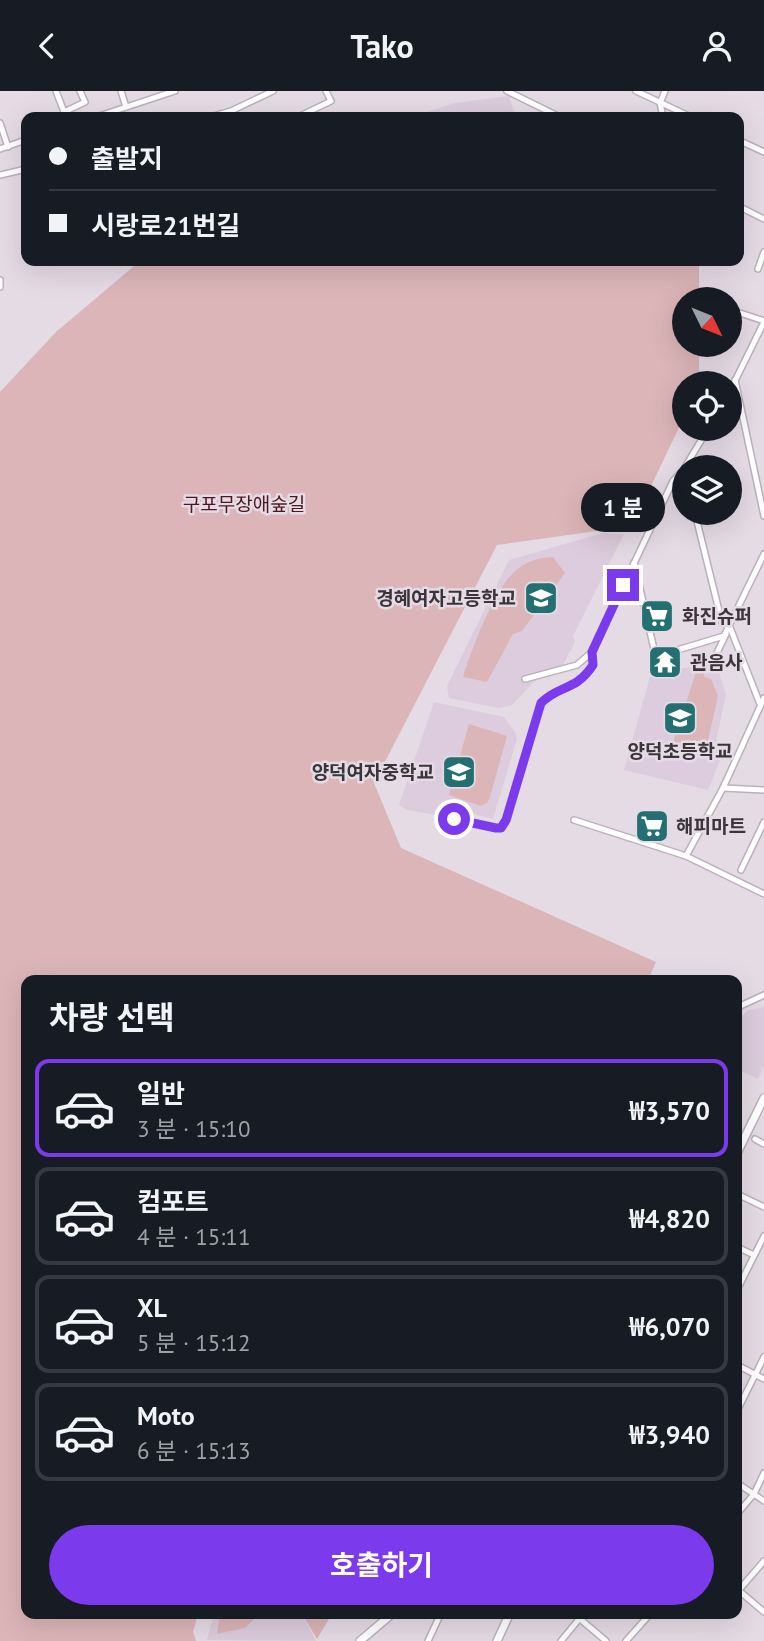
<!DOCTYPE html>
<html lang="ko">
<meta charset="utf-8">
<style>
body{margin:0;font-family:"PT Sans","Noto Sans KR",sans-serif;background:#242831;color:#f1f3f6;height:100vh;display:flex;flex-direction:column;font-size:26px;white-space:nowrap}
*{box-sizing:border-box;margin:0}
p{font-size:23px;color:#9ea1a6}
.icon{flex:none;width:38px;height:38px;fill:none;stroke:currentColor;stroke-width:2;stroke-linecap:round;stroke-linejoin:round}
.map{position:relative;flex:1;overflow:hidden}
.sheet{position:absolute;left:21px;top:884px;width:721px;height:644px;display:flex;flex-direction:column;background:#171b24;border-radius:14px;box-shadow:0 7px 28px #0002}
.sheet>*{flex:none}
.banner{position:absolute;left:21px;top:21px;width:723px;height:154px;border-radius:14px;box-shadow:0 7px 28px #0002;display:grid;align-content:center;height:154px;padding:0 28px;background:#171b24}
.needle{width:46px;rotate:133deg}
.fabs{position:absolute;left:672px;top:196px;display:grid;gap:14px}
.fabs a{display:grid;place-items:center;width:70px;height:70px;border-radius:50%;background:#171b24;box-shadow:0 7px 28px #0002;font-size:35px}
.end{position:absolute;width:32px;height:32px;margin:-16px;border:9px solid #7c3aed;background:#fff;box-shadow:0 0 0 4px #fff}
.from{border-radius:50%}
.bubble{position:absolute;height:49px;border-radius:24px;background:#171b24;box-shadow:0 7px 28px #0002;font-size:23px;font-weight:700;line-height:49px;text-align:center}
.banner b{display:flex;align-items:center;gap:24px;height:66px;font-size:26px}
.banner b+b{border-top:2px solid #363941}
.banner i{width:18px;height:18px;background:#f1f3f6}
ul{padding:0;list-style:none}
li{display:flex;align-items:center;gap:21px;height:98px;margin:0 14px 10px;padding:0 14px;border:4px solid #363941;border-radius:14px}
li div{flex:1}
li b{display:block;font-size:26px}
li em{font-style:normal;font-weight:700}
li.selected{border-color:#7c3aed}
li>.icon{width:63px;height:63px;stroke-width:1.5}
h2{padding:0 28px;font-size:32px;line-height:84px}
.button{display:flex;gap:14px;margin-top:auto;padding:14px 28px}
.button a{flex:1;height:80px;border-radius:42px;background:#7c3aed;color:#fff;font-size:28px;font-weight:700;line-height:80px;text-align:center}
header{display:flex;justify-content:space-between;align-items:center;height:91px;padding:0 28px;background:#171b24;font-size:32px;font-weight:700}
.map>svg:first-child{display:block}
</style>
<header><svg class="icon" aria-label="back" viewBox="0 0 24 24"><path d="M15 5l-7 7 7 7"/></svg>Tako<svg class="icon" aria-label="person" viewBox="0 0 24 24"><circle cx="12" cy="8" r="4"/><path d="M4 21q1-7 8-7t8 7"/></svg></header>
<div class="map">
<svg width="764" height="1550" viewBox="0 0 764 1550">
<rect width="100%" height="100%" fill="#e5dbe5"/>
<g fill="#dcccdd">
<polygon points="509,5 516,26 388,26 418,24 455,12"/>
<polygon points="603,442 624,443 573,545 575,551 563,574 534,591 512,614 499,617 449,607 447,595 509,469"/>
<polygon points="716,572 726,604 716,650 722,665 708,699 624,679 651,582"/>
<polygon points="434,611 504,626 515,641 517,648 493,728 445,715 442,725 407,719 399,714"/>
<polygon points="764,916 764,975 758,988 737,978 737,949 742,925 749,919"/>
<polygon points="301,1522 316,1550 207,1549 214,1523"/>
</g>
<g fill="#dcb5b8">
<polygon points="140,170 699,170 699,208 684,208 684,254 699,254 699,292 684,292 684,326 632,435 497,454 374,692 401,757 656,871 648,889 26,889 26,1522 198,1523 193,1541 196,1550 0,1550 0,301 56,241"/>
<path d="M553,466L565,482L522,540L513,543L487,591L463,586C472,558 492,503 513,482C525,470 538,467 553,466Z"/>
<polygon points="697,578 705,579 704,586 711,588 718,605 705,662 702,662 673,652"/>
<polygon points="469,633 507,645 490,706 487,712 481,715 449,704"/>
<polygon points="220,1523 220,1522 259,1523 245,1537 217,1543"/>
<polygon points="302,1523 332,1523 317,1548"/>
</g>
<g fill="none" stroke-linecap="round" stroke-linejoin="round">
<g stroke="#bbb1bb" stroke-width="8">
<g id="minor">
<polyline points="56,0 66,26"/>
<polyline points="121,0 126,16"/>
<polyline points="507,0 560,26"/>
<polyline points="636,0 691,26"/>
<polyline points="64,21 85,11 80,0"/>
<polyline points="96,26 175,0"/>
<polyline points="210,26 231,20 273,0"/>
<polyline points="298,26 331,10 326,0"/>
<polyline points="663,26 660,12 665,0"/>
<polyline points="0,32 8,56"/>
<polyline points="738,49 764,61"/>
<polyline points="0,58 26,49"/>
<polyline points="0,84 26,78"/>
<polyline points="738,115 764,128"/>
<polyline points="758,178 764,161"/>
<polyline points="0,189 0,196"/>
<polyline points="740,222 764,230"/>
<polyline points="735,289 764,425"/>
<polyline points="730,300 764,231"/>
<polyline points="685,376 708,338"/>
<polyline points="695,422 722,532 729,534"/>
<polyline points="634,472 654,558 664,563 724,545 764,463"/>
<polyline points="729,534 760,613"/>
<polyline points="697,578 696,574 715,566 726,543"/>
<polyline points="525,588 577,574 592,561"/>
<polyline points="723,697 764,699"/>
<path d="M454,728L496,737H501L507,729L541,612C560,592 575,602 593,574L592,561L673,390L684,378"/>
<polyline points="574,729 686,765 764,803"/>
<polyline points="686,765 723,697 764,607"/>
<polyline points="741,779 764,731"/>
<polyline points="737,919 738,916 764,904"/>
<polyline points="755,1048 764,1053"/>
<polyline points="737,1103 764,1116"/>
<polyline points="737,1156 754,1164"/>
<polyline points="737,1199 764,1145"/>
<polyline points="737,1274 764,1288"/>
<polyline points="737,1320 764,1266"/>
<polyline points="737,1392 764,1410"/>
<polyline points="737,1423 754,1403 764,1382"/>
<polyline points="737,1498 764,1521"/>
<polyline points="739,1499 764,1470"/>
<polyline points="573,1522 606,1550"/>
<polyline points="428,1550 441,1522"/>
<polyline points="561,1550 584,1522"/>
<polyline points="626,1550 651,1522"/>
</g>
</g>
<g stroke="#bbb1bb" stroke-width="10">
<g id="secondary">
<polyline points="737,1062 764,1007"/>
<polyline points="360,1550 393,1522"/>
<polyline points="497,1550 510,1522"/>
</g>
</g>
<use href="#minor" stroke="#fff" stroke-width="5"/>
<use href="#secondary" stroke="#fff" stroke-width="7"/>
</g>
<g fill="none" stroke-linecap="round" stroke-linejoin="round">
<path stroke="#7c3aed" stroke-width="9" d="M454,728L496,737H501L506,729L541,612C560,593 575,601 593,574L592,561L623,494"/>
</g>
<defs>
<g id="school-square" transform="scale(1.75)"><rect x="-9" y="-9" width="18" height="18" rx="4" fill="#236f71" stroke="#e5dbe5"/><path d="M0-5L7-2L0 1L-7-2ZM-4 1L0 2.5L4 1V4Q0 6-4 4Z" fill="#fff"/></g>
<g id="supermarket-square" transform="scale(1.75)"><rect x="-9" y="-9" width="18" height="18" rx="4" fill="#236f71" stroke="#e5dbe5"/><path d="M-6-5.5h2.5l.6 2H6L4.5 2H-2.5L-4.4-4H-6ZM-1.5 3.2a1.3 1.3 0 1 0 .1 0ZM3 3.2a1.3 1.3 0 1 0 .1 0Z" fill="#fff"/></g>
<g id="temple-square" transform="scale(1.75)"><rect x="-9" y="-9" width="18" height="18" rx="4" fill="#236f71" stroke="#e5dbe5"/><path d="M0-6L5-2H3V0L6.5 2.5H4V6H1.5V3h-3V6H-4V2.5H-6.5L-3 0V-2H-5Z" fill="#fff"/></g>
</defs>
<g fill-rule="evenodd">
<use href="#school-square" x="541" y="507"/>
<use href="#supermarket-square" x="657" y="525"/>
<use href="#temple-square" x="665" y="571"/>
<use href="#school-square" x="680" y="627"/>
<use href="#school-square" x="459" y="681"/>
<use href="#supermarket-square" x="652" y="735"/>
</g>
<g text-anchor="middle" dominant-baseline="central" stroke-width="5" stroke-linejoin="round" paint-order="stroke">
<g font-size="19" fill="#4e1720" stroke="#e5dbe5">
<text x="244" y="413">구포무장애숲길</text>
</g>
<g font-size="19" font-weight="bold" fill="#393539" stroke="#e5dbe5" text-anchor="start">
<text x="516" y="507" text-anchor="end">경혜여자고등학교</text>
<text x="682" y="525">화진슈퍼</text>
<text x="690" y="571">관음사</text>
<text x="680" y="660" text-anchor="middle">양덕초등학교</text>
<text x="434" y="681" text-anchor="end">양덕여자중학교</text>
<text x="676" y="735">해피마트</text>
</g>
</g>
</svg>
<div class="fabs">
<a><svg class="needle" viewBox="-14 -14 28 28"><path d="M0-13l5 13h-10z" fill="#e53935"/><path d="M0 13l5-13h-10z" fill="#9ea1a6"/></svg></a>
<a><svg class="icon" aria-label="locate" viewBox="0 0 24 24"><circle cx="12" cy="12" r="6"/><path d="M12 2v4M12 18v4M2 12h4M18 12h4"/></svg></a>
<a><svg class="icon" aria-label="layers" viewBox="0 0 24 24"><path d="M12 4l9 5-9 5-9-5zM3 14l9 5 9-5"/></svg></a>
</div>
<i class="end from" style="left:454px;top:728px"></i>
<i class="end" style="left:623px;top:494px"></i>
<div class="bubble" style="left:581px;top:392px;width:84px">1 분</div>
<div class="banner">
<b><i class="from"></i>출발지</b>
<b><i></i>시랑로21번길</b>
</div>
<section class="sheet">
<h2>차량 선택</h2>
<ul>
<li class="selected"><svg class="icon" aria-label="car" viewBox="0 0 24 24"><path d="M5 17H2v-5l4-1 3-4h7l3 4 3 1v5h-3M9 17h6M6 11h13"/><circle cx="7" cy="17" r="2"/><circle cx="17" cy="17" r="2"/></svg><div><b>일반</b><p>3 분 · 15:10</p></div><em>₩3,570</em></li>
<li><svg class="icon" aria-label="car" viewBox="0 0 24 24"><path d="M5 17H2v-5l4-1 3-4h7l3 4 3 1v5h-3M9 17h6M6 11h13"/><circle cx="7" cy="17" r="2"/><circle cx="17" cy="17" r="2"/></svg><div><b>컴포트</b><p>4 분 · 15:11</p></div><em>₩4,820</em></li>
<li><svg class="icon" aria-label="car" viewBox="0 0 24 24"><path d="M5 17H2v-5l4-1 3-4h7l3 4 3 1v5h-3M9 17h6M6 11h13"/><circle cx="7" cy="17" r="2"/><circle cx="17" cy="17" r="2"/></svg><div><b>XL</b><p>5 분 · 15:12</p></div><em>₩6,070</em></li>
<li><svg class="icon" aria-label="car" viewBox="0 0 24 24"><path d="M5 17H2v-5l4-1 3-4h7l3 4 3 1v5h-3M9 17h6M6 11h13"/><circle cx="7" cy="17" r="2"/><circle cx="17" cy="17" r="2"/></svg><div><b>Moto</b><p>6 분 · 15:13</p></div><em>₩3,940</em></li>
</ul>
<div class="button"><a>호출하기</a></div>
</section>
</div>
